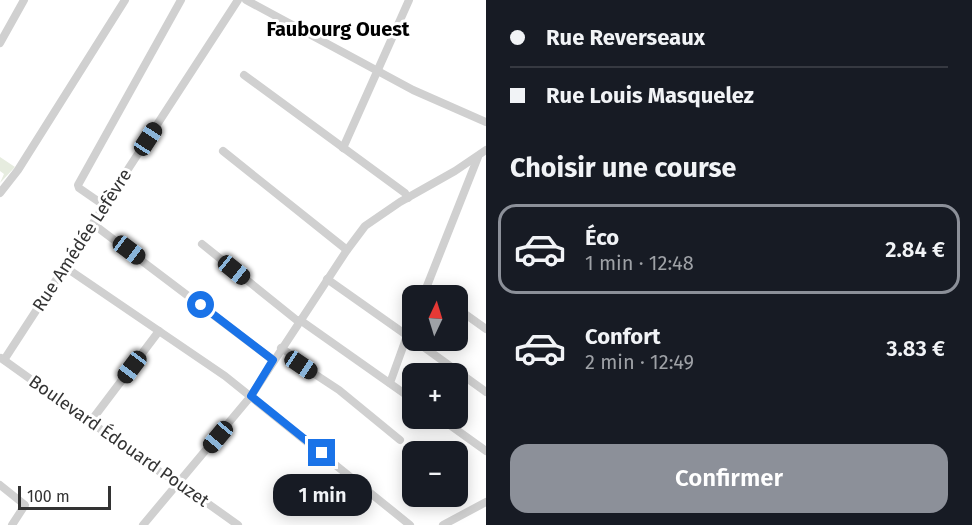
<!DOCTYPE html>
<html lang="fr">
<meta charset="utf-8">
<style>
body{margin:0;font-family:"Fira Sans",sans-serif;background:#20242c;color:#f1f3f6;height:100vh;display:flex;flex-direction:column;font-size:22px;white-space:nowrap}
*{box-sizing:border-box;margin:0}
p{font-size:20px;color:#9ea1a6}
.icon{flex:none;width:33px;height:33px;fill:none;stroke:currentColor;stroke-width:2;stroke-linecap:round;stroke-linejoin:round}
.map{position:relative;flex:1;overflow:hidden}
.drawer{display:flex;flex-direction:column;background:#171b24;width:486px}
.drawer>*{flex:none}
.banner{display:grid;align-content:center;height:132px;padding:0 24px;background:#171b24}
.needle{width:39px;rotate:4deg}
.fabs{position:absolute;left:402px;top:285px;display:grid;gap:12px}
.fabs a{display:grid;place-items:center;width:66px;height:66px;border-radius:12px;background:#171b24;box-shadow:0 3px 15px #0003;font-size:30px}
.scale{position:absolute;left:18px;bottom:15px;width:93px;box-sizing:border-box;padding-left:6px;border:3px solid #333;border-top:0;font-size:16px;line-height:21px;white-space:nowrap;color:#333;-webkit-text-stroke:4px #fff;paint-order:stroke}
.end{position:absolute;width:27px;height:27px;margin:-14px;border:8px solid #1a73e8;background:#fff;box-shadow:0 0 0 3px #fff}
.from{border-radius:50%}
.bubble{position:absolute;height:42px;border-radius:18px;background:#171b24;box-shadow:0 3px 15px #0003;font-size:20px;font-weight:600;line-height:42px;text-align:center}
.car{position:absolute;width:18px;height:36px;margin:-18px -9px;border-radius:8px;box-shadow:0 0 4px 2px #0007;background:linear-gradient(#222 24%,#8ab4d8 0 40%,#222 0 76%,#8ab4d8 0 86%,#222 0)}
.banner b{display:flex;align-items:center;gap:21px;height:57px;font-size:22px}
.banner b+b{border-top:2px solid #363941}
.banner i{width:15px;height:15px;background:#f1f3f6}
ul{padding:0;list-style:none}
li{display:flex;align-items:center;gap:18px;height:90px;margin:0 12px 9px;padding:0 12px;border:3px solid transparent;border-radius:18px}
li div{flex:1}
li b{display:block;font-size:22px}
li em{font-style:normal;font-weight:600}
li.current{border-color:#8c9099}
li>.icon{width:54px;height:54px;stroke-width:1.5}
h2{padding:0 24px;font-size:27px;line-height:72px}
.button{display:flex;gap:12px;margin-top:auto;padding:12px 24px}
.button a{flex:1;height:69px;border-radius:18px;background:#8c9099;color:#fff;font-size:24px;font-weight:600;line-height:69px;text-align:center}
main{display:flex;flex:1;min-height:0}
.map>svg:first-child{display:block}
</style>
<main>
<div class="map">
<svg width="486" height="525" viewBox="0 0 486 525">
<rect width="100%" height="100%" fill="#fff"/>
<polygon fill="#e6ecdf" points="0,157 15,167 0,183 4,174 0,171"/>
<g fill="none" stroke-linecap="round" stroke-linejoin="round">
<g stroke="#d0d0d0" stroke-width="8">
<polyline points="246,0 413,90 486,122"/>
<polyline points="0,43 24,0"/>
<polyline points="244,75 405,193 408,198"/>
<polyline points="343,148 409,0"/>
<polyline points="223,151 347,250"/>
<polyline points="0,193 18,170 125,0"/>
<polyline points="105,206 79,188 78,185 181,0"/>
<polyline points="93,224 273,360"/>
<polyline points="202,244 299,322"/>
<polyline points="65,267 225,376 410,525"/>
<polyline points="327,279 412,339"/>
<polyline points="426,288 437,296"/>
<polyline points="423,296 478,157"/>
<polyline points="458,309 486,329"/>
<polyline points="300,320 412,399"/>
<polyline points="414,340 486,392"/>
<polyline points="281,348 298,359 301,365 339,390 400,440"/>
<polyline points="1,358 163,474 172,478 238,525"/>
<polyline points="4,360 238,0"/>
<polyline points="390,383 412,322"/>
<polyline points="440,418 486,451"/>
<polyline points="91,421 159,331"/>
<polyline points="0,485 25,505 12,525"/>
<polyline points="143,525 251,396 347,250 365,226 400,202 455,171 486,150"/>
<polyline points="443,525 486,502"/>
</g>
</g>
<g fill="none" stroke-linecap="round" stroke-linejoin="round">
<polyline stroke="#1a73e8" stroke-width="8" points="201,305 273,360 251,396 322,453"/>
</g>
<g text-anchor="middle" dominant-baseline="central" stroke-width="6" stroke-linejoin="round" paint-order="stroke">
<g font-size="18" fill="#333" stroke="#fff">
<text transform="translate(82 240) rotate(-57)">Rue Amédée Lefèvre</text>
<text transform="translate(119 441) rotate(35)">Boulevard Édouard Pouzet</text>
</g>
<g font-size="20" font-weight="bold" fill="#000" stroke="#fff">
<text x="338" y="29">Faubourg Ouest</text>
</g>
</g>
</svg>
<div class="fabs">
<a><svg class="needle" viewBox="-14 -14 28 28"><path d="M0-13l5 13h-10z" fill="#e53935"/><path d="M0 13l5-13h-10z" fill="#9ea1a6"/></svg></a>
<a>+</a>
<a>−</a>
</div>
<div class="scale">100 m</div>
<i class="end from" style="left:201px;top:305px"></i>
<i class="end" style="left:322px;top:453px"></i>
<div class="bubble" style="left:273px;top:474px;width:99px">1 min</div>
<i class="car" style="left:148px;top:139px;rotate:33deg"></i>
<i class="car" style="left:129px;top:250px;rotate:127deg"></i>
<i class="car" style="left:234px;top:270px;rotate:129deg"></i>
<i class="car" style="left:301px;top:365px;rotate:124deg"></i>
<i class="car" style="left:132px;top:367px;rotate:217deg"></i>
<i class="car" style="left:218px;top:437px;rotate:220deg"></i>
</div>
<section class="drawer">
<div class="banner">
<b><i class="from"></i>Rue Reverseaux</b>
<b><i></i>Rue Louis Masquelez</b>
</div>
<h2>Choisir une course</h2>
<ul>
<li class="current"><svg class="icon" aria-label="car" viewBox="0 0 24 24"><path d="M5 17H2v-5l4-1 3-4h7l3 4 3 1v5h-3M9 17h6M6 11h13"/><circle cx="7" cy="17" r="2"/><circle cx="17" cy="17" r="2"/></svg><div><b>Éco</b><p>1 min · 12:48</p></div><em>2.84 €</em></li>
<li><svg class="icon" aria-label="car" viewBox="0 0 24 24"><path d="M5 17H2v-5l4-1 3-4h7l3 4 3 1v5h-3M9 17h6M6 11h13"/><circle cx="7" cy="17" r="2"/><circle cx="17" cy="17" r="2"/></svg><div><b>Confort</b><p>2 min · 12:49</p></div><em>3.83 €</em></li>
</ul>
<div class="button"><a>Confirmer</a></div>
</section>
</main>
